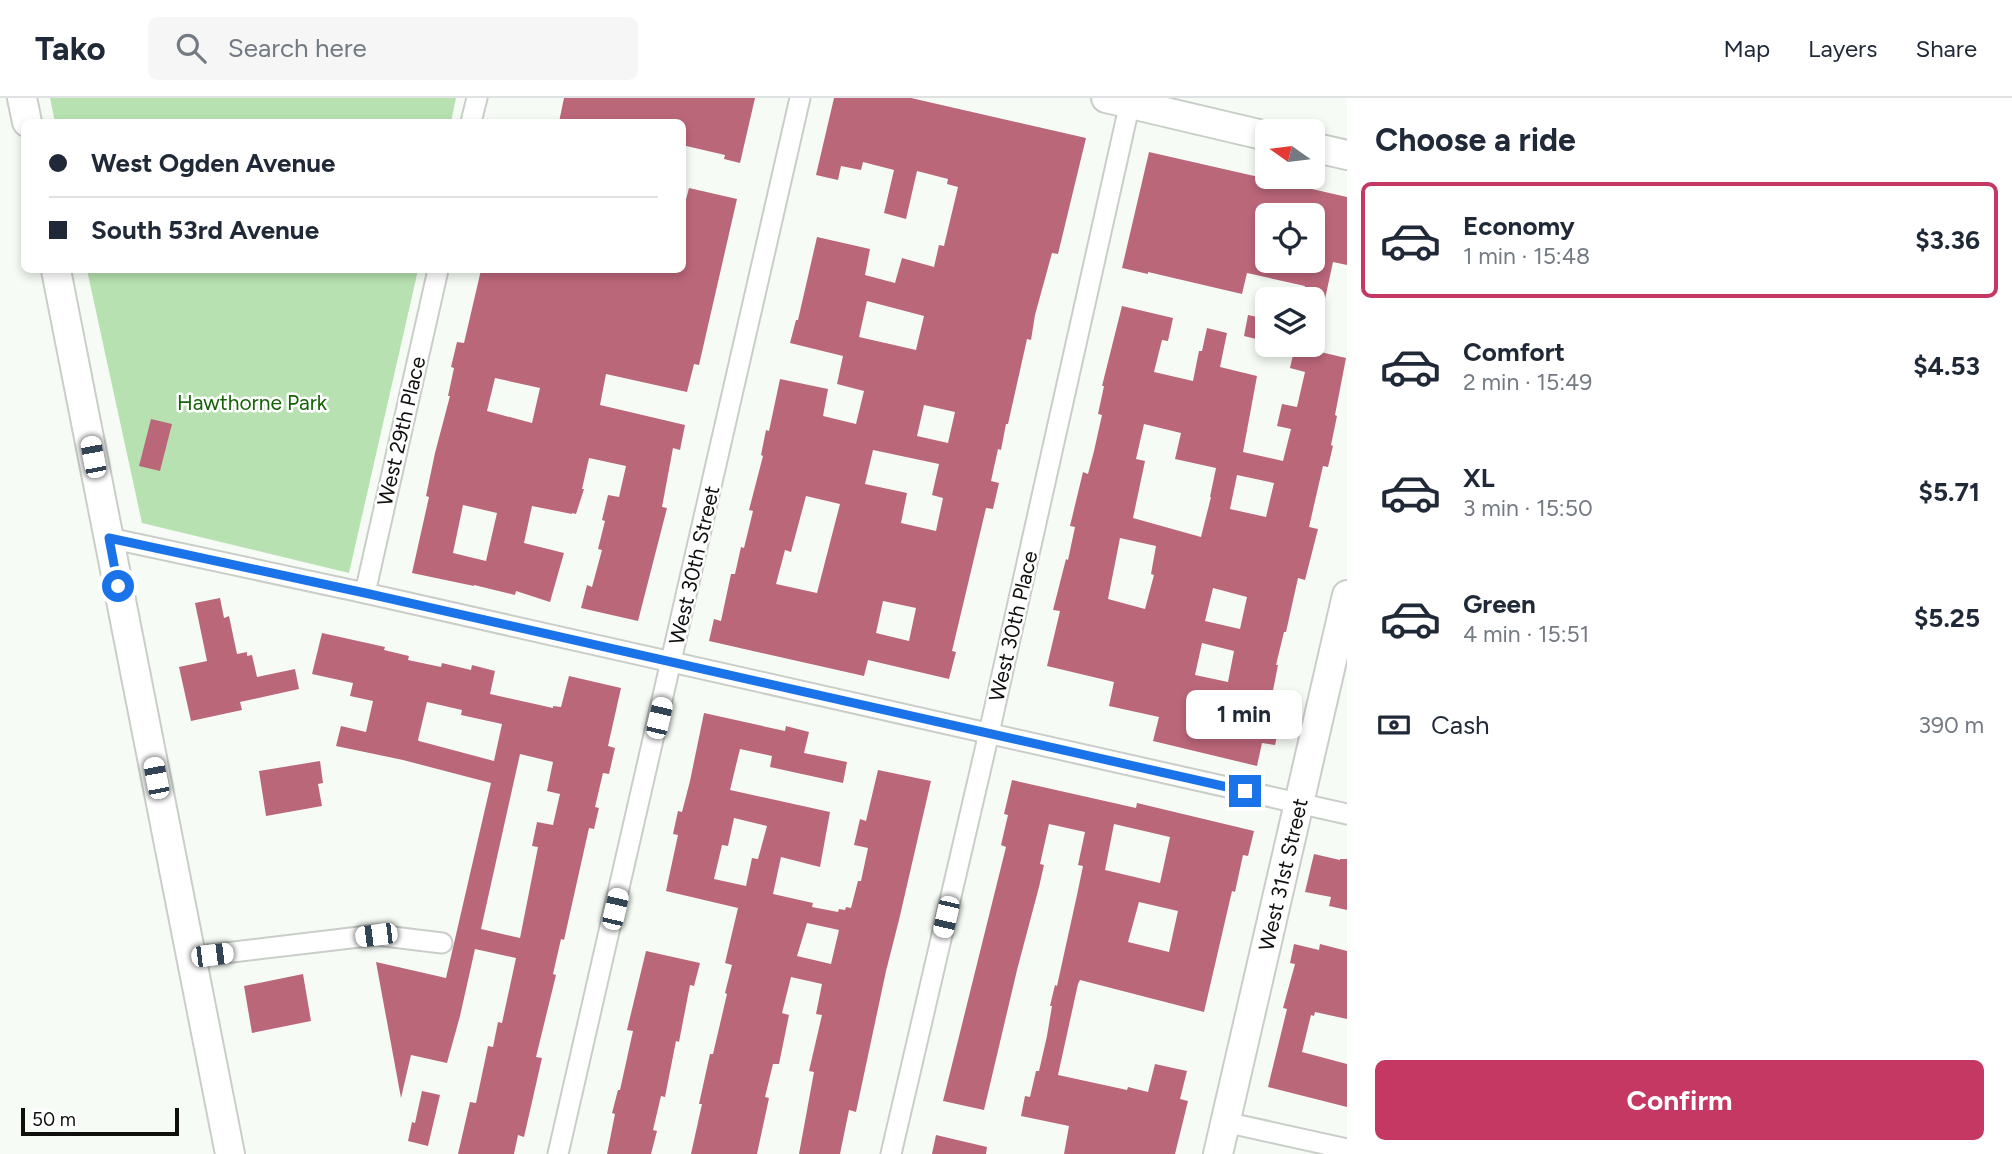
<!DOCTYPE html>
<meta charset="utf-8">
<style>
body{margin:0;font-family:Figtree,sans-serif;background:#f6f6f7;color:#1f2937;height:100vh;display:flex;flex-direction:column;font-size:26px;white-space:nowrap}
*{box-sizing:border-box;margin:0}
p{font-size:23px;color:#747a83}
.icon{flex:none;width:38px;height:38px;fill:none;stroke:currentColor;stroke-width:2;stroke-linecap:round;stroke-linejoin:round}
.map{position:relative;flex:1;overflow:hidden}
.drawer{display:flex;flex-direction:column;background:#fff;width:665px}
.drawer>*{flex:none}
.hud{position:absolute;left:21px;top:21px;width:665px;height:154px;border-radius:10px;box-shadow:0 4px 10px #0003;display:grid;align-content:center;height:154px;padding:0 28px;background:#fff}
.needle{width:46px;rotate:284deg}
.controls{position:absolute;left:1255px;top:21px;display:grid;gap:14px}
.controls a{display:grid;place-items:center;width:70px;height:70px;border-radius:10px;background:#fff;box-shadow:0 4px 10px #0003;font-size:35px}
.scale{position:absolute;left:21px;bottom:18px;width:158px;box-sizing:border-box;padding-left:7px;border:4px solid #0f100e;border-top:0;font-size:19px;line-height:24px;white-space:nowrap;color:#0f100e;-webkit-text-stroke:5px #fff;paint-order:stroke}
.end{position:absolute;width:32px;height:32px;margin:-16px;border:9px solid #1a73e8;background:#fff;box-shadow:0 0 0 4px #fff}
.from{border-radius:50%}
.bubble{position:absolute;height:49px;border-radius:10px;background:#fff;box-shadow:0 4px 10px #0003;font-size:23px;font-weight:700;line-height:49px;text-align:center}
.car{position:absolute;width:21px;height:42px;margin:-21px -10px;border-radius:9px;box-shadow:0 0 5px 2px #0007;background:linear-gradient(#fff 24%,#345 0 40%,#fff 0 76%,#345 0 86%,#fff 0)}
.hud b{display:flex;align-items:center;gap:24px;height:66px;font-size:26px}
.hud b+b{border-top:2px solid #e0e1e3}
.hud i{width:18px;height:18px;background:#1f2937}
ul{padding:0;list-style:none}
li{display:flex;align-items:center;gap:21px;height:116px;margin:0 14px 10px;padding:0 14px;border:4px solid transparent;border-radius:10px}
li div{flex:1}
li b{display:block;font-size:26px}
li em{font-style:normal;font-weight:700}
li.on{border-color:#c63864}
li>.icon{width:63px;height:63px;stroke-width:1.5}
h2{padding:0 28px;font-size:32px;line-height:84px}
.pay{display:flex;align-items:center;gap:18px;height:77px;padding:0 28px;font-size:26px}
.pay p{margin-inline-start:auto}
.cta{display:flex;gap:14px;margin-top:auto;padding:14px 28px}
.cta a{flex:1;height:80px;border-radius:10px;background:#c63864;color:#fff;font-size:28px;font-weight:700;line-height:80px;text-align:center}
header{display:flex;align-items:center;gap:42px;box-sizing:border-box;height:98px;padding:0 35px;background:#fff;border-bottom:2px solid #e0e1e3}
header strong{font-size:33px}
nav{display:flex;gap:38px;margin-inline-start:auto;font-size:24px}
.search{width:490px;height:63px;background:#f6f6f7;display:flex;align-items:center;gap:18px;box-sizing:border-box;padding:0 24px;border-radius:10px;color:#747a83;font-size:26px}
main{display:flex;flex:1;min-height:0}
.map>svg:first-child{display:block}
</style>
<header>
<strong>Tako</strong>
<div class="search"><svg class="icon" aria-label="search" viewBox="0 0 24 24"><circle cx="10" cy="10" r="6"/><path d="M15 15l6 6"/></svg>Search here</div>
<nav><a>Map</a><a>Layers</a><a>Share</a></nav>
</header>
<main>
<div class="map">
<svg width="1347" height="1056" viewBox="0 0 1347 1056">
<rect width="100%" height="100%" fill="#f6fcf5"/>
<g fill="#b7e1b0">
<polygon points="50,0 456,0 451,24 55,24"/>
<polygon points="87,172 418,172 349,475 142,425"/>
</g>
<g fill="#bb677a" fill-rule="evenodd">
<polygon points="564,0 755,0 740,65 724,61 725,57 682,47 682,24 559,24"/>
<path d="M834,0H911L1086,40L1058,156L1052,155L1035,217L1031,242L1027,241L1008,326H1006L1001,352L998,351L991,383L999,385L993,411L986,410L952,553L956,554L949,581L868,562L864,578L709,543L714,521L721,523L731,476H735L741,449L744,450L753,413L749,412L763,358L761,357L766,332L769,333L780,281L828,291L823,318L856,326L864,293L837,286L843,258L790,245L796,222H798L817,139L870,151L865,177L895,185L902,160L934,169L939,147L944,148L958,89L947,86L948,81L917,73L906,121L884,115L894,72L863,64L861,72L841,68L838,82L816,77ZM867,203L924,218L916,252L859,239ZM924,307L955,314L948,345L917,338ZM873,352L939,366L932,397L943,400L936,433L901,425L907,395L865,386ZM806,398L840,406L817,495L776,486L785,452L791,454ZM883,503L916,510L909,543L876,535Z"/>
<path d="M1149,54L1347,99V167L1333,164L1325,201H1302L1305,188L1247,175L1242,196L1148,174V176L1122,170ZM1267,117H1312V163H1267Z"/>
<path d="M689,90L737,101L699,267L694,266L687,294L606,276L600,307L685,327L680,352L673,350L662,409L667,410L638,523L581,510L587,487L592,489L602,452L598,451L605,423L602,422L608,397L619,399L626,368L589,360L582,391H584L576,416L572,415V416L532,408L524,445L564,455L550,504L516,493L515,497L474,487V488L412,475L429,399L426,398L435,355L450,298H448L454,270L451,269L457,244L464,245L481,172H682V117ZM495,280L540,290L532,325L487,313ZM463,407L497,415L486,463L453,455Z"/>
<path d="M1122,208L1173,220L1168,243L1162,242L1154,274L1193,283L1199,253H1202L1207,230L1227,235L1220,269L1257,278L1243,354L1283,363L1291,331L1277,328L1282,306L1297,309L1305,274L1290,270L1295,248L1346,260L1335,317L1337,318L1331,347L1333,348L1328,369L1323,368L1309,429L1318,431L1305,482L1298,480L1286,534H1284L1276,567H1278L1267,623L1280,626L1275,647L1262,645L1257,668L1153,643L1159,619L1109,608L1114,584L1047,568L1060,513L1053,512L1066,461L1068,462L1075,429L1070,428L1083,374L1088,376L1094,353L1102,317L1098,316L1104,288H1102ZM1144,326L1181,335L1175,361L1216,370L1210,399H1211L1201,439L1133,420L1145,363L1136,361ZM1237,377L1274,385L1266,419L1230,411ZM1120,440L1156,448L1151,476L1154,477L1145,511L1108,501ZM1213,490L1247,499L1240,531L1205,523ZM1202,545L1234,553L1228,584L1195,577Z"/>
<polygon points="1248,217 1267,221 1264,243 1244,238"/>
<polygon points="151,321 172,326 160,373 139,368"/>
<polygon points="220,500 224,520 229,518 237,556 247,554 247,558 252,557 257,579 295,571 299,591 240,604 242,612 191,623 179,569 207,563 195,505"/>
<path d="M322,535L385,549L384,552L409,558L408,562L441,569L442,565L471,572L472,567L495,573L490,596L553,610V608L561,609L569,578L621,590L608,648L615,650L609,676L603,675L595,709L599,710L594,731L589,730L564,842L561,841L553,876L556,877L536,959L542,960L524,1039L518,1037L514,1056H458L470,1004L476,1005L488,948L493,949L498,924L502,925L516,860L475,851L460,918L447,965L411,957L401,1000L376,864L446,880L491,685L403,662L336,648L341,628L366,634L373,603L350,598L353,585L312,576ZM427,604L462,612L461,617L502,626L494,663L419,643L418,642ZM520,656L553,664L547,693L560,696L553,727L537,724L532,748L538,749L520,840L481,831Z"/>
<path d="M704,615L785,633L786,628L809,634L804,655L847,664L843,685L770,669L772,658L740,651L730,692L830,714L820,769L781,759L773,796L813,805L812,809L838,814L839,811L845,812L846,809L851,810L858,783H861L868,750L854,747L860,721L866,723L878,672L931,683L899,822L886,873L856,1014L849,1012L840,1056H799L814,974L809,973L822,917L816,916L822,886L791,879L782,915L789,917L779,966H773L765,999L769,1000L757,1056H691L702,1006H699L710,956H713L727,896L725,895L732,867L725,865L738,810L666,793L678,737L673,736L678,713L682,714L690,683ZM734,720L767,728L758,761L752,760L746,788L714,781L722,747L728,748ZM807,825L839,832L831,866L797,858Z"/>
<polygon points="320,663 323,685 318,686 322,708 266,718 259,673"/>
<path d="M1012,682L1136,710L1137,705L1254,733L1248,758L1243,757L1235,794L1232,793L1204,914L1080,882L1078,886L1058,977L1127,992L1128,989L1148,994L1155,966L1187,973L1180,1001L1188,1003L1175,1056H1064L1069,1028L1021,1018L1025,998L1030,999L1036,973H1039L1047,938L1052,908H1050L1055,887L1057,888L1077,797L1083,768L1078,767L1085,734L1049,726L1040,766L1044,767L1039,789L1017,872L984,1012L943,1003L1006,749L1001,747L1008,717L1004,716ZM1114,726L1170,739L1160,785L1105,772ZM1139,804L1178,813L1169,854L1128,844Z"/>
<polygon points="1314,756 1340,762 1340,761 1347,761 1347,812 1329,808 1331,799 1305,794"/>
<polygon points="1294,846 1319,852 1320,846 1347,853 1347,921 1315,914 1314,918 1311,917 1302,954 1347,966 1347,1009 1268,989 1287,911 1283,910 1295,866 1290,865"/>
<polygon points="646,853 700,865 694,888 690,887 679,944 676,943 665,999 661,998 653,1032 657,1033 651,1056 607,1056 615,1016 612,1015 618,992 620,992 633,933 627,932"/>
<polygon points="303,876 311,923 252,935 244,888"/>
<polygon points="422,993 440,997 428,1048 408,1043 412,1024 415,1025"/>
<polygon points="936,1037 987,1049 986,1056 932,1056"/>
</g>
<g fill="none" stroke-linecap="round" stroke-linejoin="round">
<g stroke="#c9cec8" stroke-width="23">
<g id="street">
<polyline points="471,24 477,0"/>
<polyline points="109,440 365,495 1347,716"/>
<polyline points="365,495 438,172"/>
<polyline points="191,859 376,837 442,845"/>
<polyline points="1225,1024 1347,1051"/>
<polyline points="558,1056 800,0"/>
<polyline points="891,1056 989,635 1131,0"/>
</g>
</g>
<g stroke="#c9cec8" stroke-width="32">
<g id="secondary">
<polyline points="22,0 27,24"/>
<polyline points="1106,0 1267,38"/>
<polyline points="1312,49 1347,57"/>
<polyline points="56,172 230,1056"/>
<path id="s1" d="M1218,1056L1347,497"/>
</g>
</g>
<use href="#street" stroke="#fff" stroke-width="19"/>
<use href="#secondary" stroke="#fff" stroke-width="28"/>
</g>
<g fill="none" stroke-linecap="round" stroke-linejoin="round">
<polyline stroke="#1a73e8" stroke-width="9" points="118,488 109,440 365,495 1245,693"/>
</g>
<g text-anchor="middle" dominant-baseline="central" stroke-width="5" stroke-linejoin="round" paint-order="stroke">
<g font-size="21" fill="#156307" stroke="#fff">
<text x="252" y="304">Hawthorne Park</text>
</g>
<g font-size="21" fill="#0f100e" stroke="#fff">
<text transform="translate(401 333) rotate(-77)">West 29th Place</text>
<text transform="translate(694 467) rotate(-77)">West 30th Street</text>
<text transform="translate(1013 528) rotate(-77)">West 30th Place</text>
<text stroke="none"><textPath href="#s1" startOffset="287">West 31st Street</textPath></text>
</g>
</g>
</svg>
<div class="controls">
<a><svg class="needle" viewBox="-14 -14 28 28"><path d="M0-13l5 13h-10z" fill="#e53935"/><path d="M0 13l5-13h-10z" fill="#747a83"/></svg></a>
<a><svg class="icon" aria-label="locate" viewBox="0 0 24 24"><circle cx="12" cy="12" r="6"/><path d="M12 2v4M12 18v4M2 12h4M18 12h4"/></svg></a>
<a><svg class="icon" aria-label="layers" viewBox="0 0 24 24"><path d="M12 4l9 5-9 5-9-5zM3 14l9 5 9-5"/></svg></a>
</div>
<div class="scale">50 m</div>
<i class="end from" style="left:118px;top:488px"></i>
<i class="end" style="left:1245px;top:693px"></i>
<div class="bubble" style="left:1186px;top:592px;width:116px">1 min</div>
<i class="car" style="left:93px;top:359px;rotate:349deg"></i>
<i class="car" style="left:659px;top:620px;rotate:13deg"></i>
<i class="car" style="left:156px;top:680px;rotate:349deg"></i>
<i class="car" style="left:615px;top:811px;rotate:13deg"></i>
<i class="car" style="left:946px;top:819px;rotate:193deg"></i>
<i class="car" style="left:376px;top:837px;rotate:263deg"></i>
<i class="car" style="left:212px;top:857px;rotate:83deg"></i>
<div class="hud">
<b><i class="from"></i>West Ogden Avenue</b>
<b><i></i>South 53rd Avenue</b>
</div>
</div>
<section class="drawer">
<h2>Choose a ride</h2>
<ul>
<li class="on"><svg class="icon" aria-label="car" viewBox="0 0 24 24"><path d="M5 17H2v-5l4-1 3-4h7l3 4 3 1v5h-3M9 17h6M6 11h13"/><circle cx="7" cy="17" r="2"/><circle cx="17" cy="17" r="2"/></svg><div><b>Economy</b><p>1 min · 15:48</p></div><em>$3.36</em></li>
<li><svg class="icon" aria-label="car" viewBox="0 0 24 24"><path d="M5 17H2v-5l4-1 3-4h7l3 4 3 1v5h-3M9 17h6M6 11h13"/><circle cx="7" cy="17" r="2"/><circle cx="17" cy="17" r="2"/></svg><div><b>Comfort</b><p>2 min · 15:49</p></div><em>$4.53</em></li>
<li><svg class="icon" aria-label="car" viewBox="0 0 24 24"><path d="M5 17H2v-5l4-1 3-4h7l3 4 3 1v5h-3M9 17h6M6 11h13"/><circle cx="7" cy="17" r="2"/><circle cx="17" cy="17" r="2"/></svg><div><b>XL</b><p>3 min · 15:50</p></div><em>$5.71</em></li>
<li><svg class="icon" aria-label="car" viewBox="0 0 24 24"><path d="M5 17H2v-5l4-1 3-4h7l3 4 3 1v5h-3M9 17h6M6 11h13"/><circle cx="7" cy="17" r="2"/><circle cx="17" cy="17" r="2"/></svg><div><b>Green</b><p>4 min · 15:51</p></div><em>$5.25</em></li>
</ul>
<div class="pay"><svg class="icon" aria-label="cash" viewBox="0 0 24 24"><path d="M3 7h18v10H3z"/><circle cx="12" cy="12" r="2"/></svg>Cash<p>390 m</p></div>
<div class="cta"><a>Confirm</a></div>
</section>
</main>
